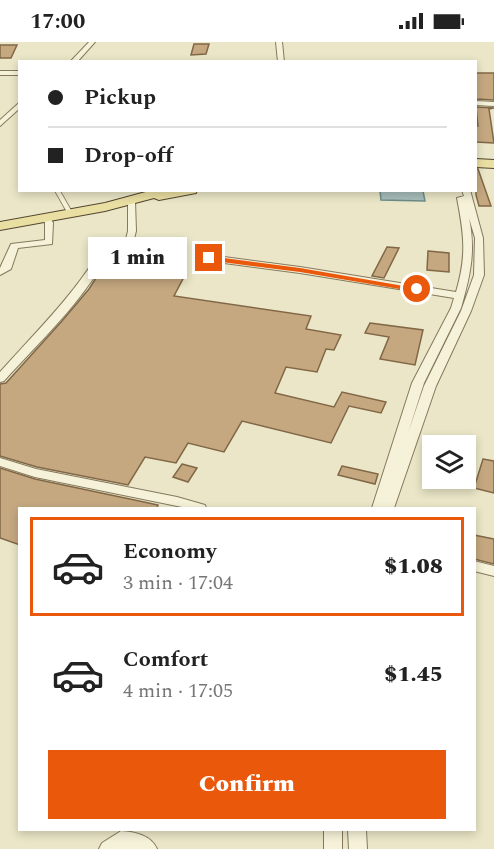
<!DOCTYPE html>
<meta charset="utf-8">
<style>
body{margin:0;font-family:Spectral,serif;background:#f2f2f2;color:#222;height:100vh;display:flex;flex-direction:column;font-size:22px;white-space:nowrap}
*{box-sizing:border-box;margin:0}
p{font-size:20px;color:#767676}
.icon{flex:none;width:33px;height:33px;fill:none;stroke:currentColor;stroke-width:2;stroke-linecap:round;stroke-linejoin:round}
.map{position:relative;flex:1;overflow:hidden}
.side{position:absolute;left:18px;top:465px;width:458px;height:324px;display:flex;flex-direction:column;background:#fff;border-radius:0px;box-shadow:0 3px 9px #0003}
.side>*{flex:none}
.banner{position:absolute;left:18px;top:18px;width:459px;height:132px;border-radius:0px;box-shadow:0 3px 9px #0003;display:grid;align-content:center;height:132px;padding:0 30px;background:#fff}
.fabs{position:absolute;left:422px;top:393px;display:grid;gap:12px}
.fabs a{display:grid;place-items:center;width:54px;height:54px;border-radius:0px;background:#fff;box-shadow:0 3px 9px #0003;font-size:30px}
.end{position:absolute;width:27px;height:27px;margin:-14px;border:8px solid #ea580c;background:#fff;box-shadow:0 0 0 3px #fff}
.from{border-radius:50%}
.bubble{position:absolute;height:42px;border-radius:0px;background:#fff;box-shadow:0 3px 9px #0003;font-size:20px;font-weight:800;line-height:42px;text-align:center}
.banner b{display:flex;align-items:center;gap:21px;height:57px;font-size:22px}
.banner b+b{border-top:2px solid #e0e0e0}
.banner i{width:15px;height:15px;background:#222}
ul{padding:10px 0 0;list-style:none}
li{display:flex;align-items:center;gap:18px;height:99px;margin:0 12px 9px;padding:0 18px;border:3px solid transparent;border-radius:0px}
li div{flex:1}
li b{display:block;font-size:22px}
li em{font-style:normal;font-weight:800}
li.selected{border-color:#ea580c}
li>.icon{width:54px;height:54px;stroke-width:1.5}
.button{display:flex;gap:12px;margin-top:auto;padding:12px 30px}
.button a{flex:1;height:69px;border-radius:0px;background:#ea580c;color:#fff;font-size:24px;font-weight:800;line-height:69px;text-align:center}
.status{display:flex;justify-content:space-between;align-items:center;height:42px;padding:0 30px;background:#fff;direction:ltr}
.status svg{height:16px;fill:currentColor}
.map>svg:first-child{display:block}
</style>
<div class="status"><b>17:00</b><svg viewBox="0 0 49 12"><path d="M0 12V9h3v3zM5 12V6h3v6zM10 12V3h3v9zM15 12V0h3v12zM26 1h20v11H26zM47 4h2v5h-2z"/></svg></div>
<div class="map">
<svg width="494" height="807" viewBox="0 0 494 807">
<rect width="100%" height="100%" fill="#eae6c7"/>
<polygon fill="#a8bebb" stroke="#6f8c8a" stroke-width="1.5" points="380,149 423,149 425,159 381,158"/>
<g fill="#c5a880" stroke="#816746" stroke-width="1.5">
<polygon points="194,2 209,2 206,12 191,13"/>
<polygon points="0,3 17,3 11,16 0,16"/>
<polygon points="476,31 494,31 494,58 476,57"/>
<polygon points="476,65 494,66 489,67 494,101 476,100 476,84 478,84"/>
<polygon points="476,127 478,127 491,164 479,164 476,153"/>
<polygon points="387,205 399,206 384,236 372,234"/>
<polygon points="428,209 449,211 449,230 427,228"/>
<polygon points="105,222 186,231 174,254 311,274 306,287 341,293 334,308 326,307 317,330 286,325 275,351 334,365 342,350 386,360 381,371 349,364 331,401 242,379 224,410 188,401 176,421 145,415 128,443 37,425 0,414 0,342 6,341 62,279 89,247"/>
<polygon points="370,281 423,288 415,323 380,317 389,295 365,291"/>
<polygon points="483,417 494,419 494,451 474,446"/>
<polygon points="182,422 197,426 188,440 173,435"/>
<polygon points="342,424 378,432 375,442 338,433"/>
<polygon points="0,426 35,437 144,460 158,463 157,466 20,466 20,503 0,496"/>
<polygon points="474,493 494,497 494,522 474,517"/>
</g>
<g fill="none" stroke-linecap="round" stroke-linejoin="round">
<g stroke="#84795e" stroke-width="6">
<polyline id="service" points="57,148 70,171"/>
</g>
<g stroke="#84795e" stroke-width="2">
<g id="minor">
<polygon points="89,0 95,0 77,20 70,20"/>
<polygon points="276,0 282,0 284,20 278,20"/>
<rect x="0" y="29" width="20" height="4"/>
<polygon points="476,59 494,60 494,64 476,63"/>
<polygon points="20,60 20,66 0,84 0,78"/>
<path d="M462,148H470L483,196L484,233L471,269L436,344L394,466H372L412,341L451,266L454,256L300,231L209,219L204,216L209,213L300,225L456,250C467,213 464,193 457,156L464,154ZM469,176L475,196L474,233L461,269L424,344L408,391L424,341L461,266C470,235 476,209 469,176Z"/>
<path d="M128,157L135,159L136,189L132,205L109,210C84,259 40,299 4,339L0,340V330C36,290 74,253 102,206L125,201L128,189Z"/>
<polygon points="46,172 49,173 53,181 52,202 18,206 11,227 0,233 0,226 11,202 45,198 45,181 42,175"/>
<polygon points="0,416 36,427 177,455 205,463 206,466 187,466 35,435 0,424"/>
<polygon points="474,519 494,524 494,534 474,529"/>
<rect x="324" y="788" width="18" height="19"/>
<polygon points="348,788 366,788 367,807 349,807"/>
<path d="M121,789C135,790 151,793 157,807H99L102,801Z"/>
</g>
</g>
<g stroke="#534631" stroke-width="2">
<g id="primary">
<polygon points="476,117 494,118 494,126 476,125"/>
<polygon points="153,148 197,148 196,151 159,158 154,156 105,169 0,188 0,180 105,161"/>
</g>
</g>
<use href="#service" stroke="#f6f2d9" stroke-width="4.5"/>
<use href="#minor" fill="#f6f2d9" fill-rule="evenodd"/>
<use href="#primary" fill="#eadfa2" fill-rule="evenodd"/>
</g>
<polygon fill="#ea580c" points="209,214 300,226 421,247 417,250 300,230 206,218"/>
</svg>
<div class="fabs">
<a><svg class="icon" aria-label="layers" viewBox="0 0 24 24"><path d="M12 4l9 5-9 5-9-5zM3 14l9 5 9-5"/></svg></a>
</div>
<i class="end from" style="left:417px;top:247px"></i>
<i class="end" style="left:209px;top:216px"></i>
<div class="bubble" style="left:88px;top:195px;width:99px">1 min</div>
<div class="banner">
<b><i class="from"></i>Pickup</b>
<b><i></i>Drop-off</b>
</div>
<section class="side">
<ul>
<li class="selected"><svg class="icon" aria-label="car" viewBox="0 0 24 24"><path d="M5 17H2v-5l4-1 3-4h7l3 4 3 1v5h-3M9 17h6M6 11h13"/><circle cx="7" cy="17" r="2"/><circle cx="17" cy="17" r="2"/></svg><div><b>Economy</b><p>3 min · 17:04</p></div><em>$1.08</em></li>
<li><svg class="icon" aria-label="car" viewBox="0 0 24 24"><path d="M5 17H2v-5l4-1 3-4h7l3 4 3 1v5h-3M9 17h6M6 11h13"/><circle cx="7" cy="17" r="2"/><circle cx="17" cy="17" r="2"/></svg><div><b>Comfort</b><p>4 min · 17:05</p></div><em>$1.45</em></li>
</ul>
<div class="button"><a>Confirm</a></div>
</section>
</div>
